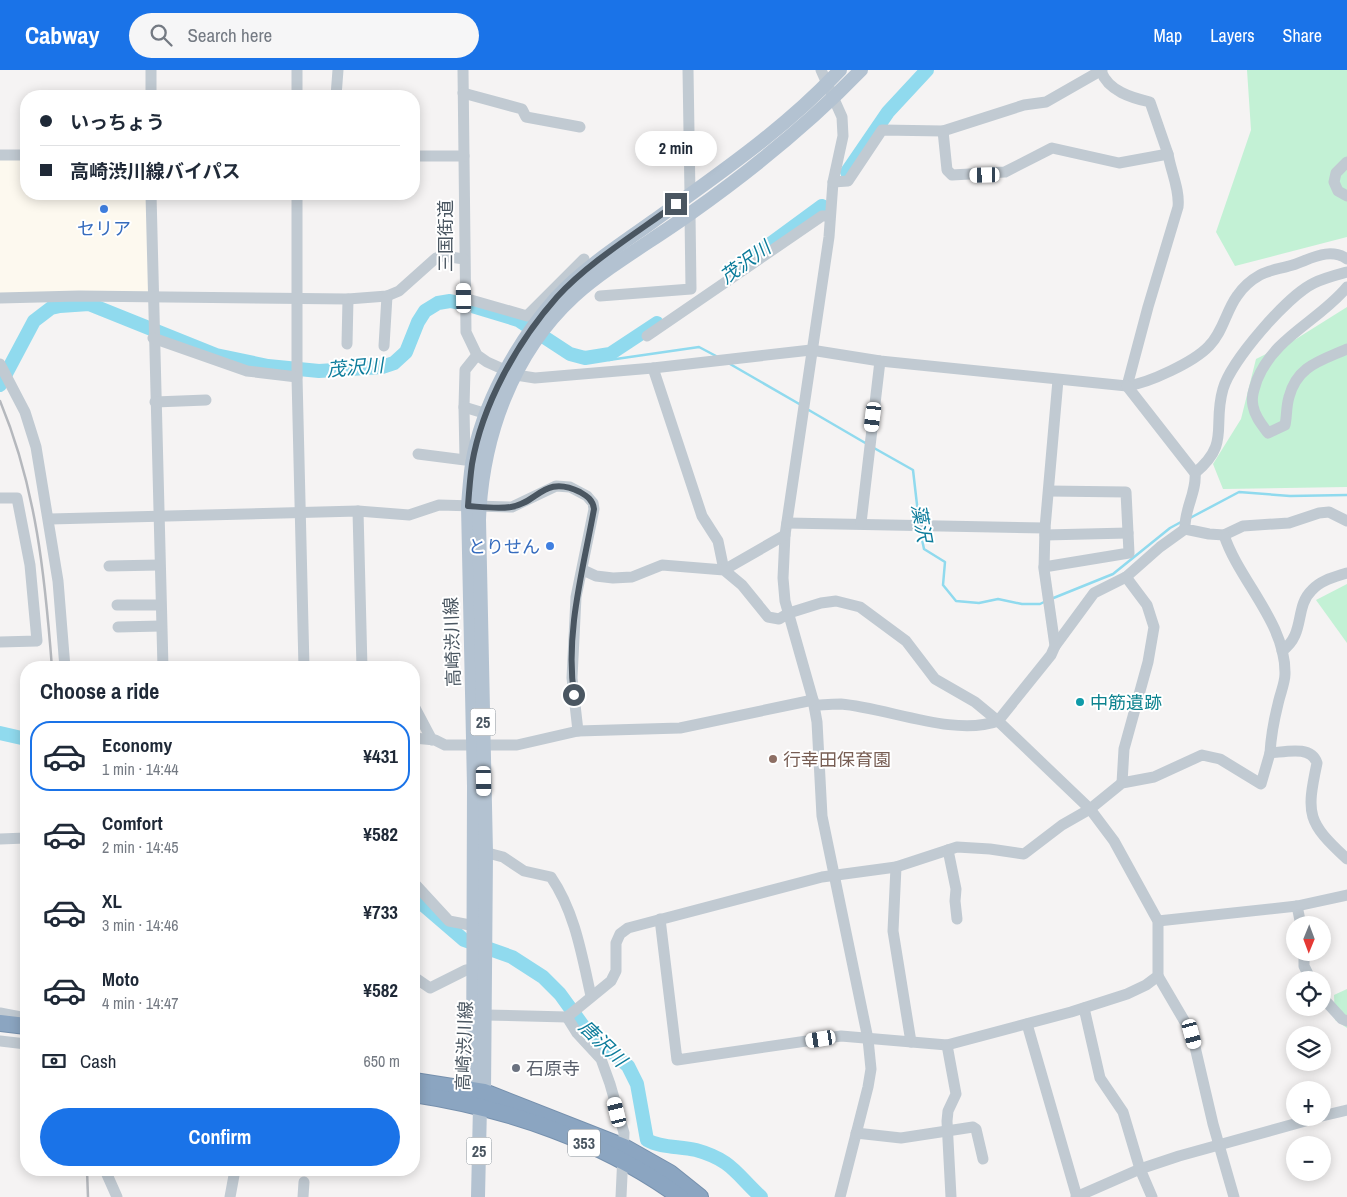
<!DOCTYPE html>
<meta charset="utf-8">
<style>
body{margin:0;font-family:"Archivo Narrow","Noto Sans JP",sans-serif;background:#f6f6f7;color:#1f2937;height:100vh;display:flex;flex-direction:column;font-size:19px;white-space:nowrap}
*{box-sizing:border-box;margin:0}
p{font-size:16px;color:#747a83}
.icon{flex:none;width:28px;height:28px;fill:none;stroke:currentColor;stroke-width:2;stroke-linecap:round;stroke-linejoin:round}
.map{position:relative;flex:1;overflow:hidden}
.sheet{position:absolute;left:20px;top:591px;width:400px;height:515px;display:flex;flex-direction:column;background:#fff;border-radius:20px;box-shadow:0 2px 12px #0003}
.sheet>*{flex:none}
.top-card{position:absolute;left:20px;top:20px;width:400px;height:110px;border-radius:20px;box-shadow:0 2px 12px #0003;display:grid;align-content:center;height:110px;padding:0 20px;background:#fff}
.needle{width:32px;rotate:181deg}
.buttons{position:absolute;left:1286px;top:846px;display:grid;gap:10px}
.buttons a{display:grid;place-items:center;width:45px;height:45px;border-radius:50%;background:#fff;box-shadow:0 2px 12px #0003;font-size:25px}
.end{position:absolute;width:22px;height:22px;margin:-11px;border:6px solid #4a5661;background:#fff;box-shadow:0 0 0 2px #fff}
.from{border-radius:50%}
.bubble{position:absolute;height:35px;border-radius:18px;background:#fff;box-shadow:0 2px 12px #0003;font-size:16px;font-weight:700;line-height:35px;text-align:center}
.car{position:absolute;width:15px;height:30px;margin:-15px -8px;border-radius:6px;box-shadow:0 0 4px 1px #0007;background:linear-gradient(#fff 24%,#345 0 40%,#fff 0 76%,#345 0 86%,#fff 0)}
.top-card b{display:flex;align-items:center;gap:18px;height:48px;font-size:19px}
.top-card b+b{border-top:1px solid #e0e1e3}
.top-card i{width:12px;height:12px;background:#1f2937}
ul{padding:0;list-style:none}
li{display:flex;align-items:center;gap:15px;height:70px;margin:0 10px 8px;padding:0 10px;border:2px solid transparent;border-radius:20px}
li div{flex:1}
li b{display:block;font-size:19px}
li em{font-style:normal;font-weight:700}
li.active{border-color:#1a73e8}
li>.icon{width:45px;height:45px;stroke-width:1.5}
h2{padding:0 20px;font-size:22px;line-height:60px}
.pay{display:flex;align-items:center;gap:12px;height:55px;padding:0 20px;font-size:19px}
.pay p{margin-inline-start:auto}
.primary-button{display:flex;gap:10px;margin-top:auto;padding:10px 20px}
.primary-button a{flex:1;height:58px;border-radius:30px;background:#1a73e8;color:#fff;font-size:20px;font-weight:700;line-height:58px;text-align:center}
header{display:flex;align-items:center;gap:30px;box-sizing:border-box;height:70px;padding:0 25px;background:#1a73e8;color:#fff}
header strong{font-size:24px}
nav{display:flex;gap:28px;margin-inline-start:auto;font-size:18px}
.search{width:350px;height:45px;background:#f6f6f7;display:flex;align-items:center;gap:12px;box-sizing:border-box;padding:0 18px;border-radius:28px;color:#747a83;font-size:19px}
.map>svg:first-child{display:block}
</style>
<header>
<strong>Cabway</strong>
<div class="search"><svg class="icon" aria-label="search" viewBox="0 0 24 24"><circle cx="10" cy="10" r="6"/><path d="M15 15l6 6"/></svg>Search here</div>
<nav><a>Map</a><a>Layers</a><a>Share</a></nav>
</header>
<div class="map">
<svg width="1347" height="1127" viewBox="0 0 1347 1127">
<rect width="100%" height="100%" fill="#f5f3f3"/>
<polygon fill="#fdf9ef" points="0,86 26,87 26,124 149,124 150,226 0,225"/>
<g fill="#c3f1d5">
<polygon points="1247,0 1347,0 1347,167 1235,196 1216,162 1251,60"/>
<polygon points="1347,237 1347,417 1223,419 1213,394 1241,349 1256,289 1296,269"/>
<polygon points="1347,514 1347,573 1316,530"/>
<polygon points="1347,919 1347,958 1335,950 1334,925"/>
</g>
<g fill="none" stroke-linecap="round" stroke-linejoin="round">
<g stroke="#90daee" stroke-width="2.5">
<polyline points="604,286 609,290 699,277 716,286"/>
<polyline points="730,294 801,335"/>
<polyline points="807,339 867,374"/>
<polyline points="874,378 913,400 919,452"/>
<polyline points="1190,448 1239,422 1290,426 1347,425"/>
<polyline points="920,460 924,479 945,492 943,515 956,531 979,533 998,529 1022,534 1040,534 1046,531"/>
<polyline points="1051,529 1113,504 1170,458 1181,452"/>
</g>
<g stroke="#90daee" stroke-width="14">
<polyline points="847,102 888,42 927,0"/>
<polyline points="732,202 822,136"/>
<polyline points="0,315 34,251 51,238 60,236 89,234 216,285 268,296 319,301 382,297 394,293 406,282 418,252 425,241 438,233 450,231 469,235 518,250 570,284 585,288 610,284 657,253"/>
<polyline points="0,663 26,669"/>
<path d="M414,827L464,870L512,887L543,907L560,924L586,960L628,996L637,1014L647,1070C661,1078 680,1076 696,1080C732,1090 736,1104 761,1127"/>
</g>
<g stroke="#7690ad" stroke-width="18">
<g id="highway">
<polyline points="0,953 26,956"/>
<polyline points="414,1011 484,1022 624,1077 670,1103 700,1127"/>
<path d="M414,1024C507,1038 604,1071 680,1127"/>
</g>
</g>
<g stroke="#c1cad2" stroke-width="11">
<polyline points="297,0 297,26"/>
<path d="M463,0L466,262L477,285L487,292L516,305L535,308L653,298L811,280L880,291L1127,316C1149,313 1194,292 1209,276C1223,262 1226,241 1237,226C1243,217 1251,210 1260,205C1269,200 1279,199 1289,196C1308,191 1328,176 1347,189"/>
<polyline points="688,0 690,124"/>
<polyline points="821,0 842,47 843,66 833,112 829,167 785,465 783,508 785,531 813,630 817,652 822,746 868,969 871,999 868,1017 840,1127"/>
<path d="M1101,1C1108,21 1132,28 1150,32L1168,84"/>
<polyline points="463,23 522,39 526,47 580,57"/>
<polyline points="151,26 151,0"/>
<polyline points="336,26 338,0"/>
<path d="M943,61L947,100L952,105L1005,102L1052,78L1119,93L1168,84C1171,102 1180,120 1178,137L1148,237L1127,316"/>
<polyline points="0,85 26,85"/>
<polyline points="414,86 464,86"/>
<polyline points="1347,92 1336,103 1334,112 1338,121 1347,126"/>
<polyline points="833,112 848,111 882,60 943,61 1024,35 1046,32 1102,0"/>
<polyline points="151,124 163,598"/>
<polyline points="297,124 297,307 304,598"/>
<path d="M1347,217C1319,251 1274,267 1257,310C1254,320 1251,326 1253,336C1255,347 1262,355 1268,363L1285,355C1287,346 1286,337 1289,327C1297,296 1320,291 1347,279"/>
<polyline points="600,226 691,219 690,144"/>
<polyline points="0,228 79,226 348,229 387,226 399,221 436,188 443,186 464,189"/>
<polyline points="464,228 527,246 584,189"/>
<polyline points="647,266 822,146 830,146"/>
<polyline points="153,268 247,301 297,307"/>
<polyline points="347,274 348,229"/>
<polyline points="384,276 387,226"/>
<polyline points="477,285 465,300 464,337 487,344"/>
<polyline points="0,294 25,342 36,377 58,511 65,598"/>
<polyline points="653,298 702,446 718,471 724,500 785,465"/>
<path d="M1127,316L1195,403C1197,422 1184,439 1185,459L1209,464L1224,465L1243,456L1289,453L1319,443L1329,442L1347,451"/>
<polyline points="155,332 206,330"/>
<polyline points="418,384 465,390 464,337"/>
<path d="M1195,403C1231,373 1212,357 1223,319C1231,291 1287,226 1314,213C1324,208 1336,205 1347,202"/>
<polyline points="0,428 17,428 30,495 37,571 0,572"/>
<polyline points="358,441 362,598"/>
<polyline points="50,449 358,441 409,445 439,435 512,437 556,416 570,417 587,426 593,433 594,439 576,527 572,608 578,661"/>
<polyline points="787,453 1045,458"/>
<polyline points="861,453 880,291"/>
<polyline points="1045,465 1128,463"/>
<path d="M1224,465C1239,511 1286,553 1285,604C1285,613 1280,624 1278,634C1274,650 1271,666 1270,683"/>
<polyline points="109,496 159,495"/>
<polyline points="1044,497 1129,483 1126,422 1049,421"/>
<polyline points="583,500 596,506 613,508 632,507 662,495 724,500 742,515 768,547 779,549 789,543 821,533 836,531 860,537 906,571 935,609 975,632 998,651 1090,739 1114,771 1158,851 1158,906 1146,915 1127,924 1071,942 947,975 841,966 677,990 660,849"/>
<polyline points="117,535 160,535"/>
<polyline points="118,557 161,556"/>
<polyline points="1055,576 1094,523 1126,507 1160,477 1185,459"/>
<path d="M1282,581C1306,564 1294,537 1312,520C1321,510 1335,507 1347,503"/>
<path d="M814,635C823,635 833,634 841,634C888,638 954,667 998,651L1051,585L1055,576L1044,499L1045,458L1058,310"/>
<polyline points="414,636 432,670"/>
<polyline points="414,668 435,670 445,675 517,675 578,661 680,658 813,630"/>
<polyline points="1122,713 1124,679 1148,592 1154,557 1147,535 1126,507"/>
<polyline points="0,769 26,768"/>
<polyline points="948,780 956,819 955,831 957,849"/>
<path d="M480,781L503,787L524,801L551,807C575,842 582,886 591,926"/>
<polyline points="896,797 893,861 911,972"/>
<polyline points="414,813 449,851 475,856"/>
<polyline points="1297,836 1301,855"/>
<polyline points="1158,851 1297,836 1347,825"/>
<polyline points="1304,882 1304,896 1311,910"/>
<polyline points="1158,906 1192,964 1213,1054 1234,1127"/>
<polyline points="414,907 430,918 466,900 474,899"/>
<polyline points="1322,927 1342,949 1347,951"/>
<polyline points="1084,938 1100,1008 1123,1042 1140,1099 1152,1127"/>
<polyline points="0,943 26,948"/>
<path d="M485,945L567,947L611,911L616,901V873L620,864L628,858L822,807L896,797L957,777L990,779L1024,784L1062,755L1090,739L1122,713L1154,707L1202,685L1220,689L1261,714L1270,683C1285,682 1311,675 1317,693C1306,745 1307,752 1347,789"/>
<polyline points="567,947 577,963 601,989 610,1014 624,1063 621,1127"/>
<polyline points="1027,954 1077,1127"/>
<polyline points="0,971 26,974"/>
<polyline points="947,975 956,1024 948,1041 947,1051 951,1127"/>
<polyline points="1322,1046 1347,1040"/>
<polyline points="856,1063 901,1068 973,1057 976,1059 983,1089"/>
<polyline points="105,1100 117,1127"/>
<polyline points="230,1127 235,1100"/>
<polyline points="303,1127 304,1112"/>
<polyline points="1076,1127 1140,1099 1179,1086 1316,1048"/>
</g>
<g stroke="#b3c2d1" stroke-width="14">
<path d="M477,1028L473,1020L474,716L468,436C469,422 470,408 472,394C482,335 517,272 557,227C584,198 620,175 652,152C717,105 785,59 840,0"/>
<path d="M478,1127L480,1036L484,1022L486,783L479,450C482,367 512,283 574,226C609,195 652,171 691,143C753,99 808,55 861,0"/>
</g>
<use href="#highway" stroke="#8ba5c1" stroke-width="16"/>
<g stroke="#b5b8bd" stroke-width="2.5">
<path d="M0,331C36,417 45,506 52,598"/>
<polyline points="87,1100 88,1127"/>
</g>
</g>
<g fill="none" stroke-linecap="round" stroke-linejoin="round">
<path stroke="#4a5661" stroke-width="6" d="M574,625C565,563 583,500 594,439C593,430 587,426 580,422C544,404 538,433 511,437C498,439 482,437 468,436C469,422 470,408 472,394C482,335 517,272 557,227C589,192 638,162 676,134"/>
</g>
<g fill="#3f7fe0" stroke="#fff" stroke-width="2">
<circle cx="104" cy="139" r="5"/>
<circle cx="550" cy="476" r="5"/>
</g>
<circle fill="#0f9aa8" stroke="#fff" stroke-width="2" cx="1080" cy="632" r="5"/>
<circle fill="#8d6e63" stroke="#fff" stroke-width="2" cx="773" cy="689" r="5"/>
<circle fill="#6b7280" stroke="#fff" stroke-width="2" cx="516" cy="998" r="5"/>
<g text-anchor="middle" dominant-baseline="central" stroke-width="4" stroke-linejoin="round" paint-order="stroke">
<g fill="#fff" stroke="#808990" stroke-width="1">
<rect x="470.5" y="638.5" width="25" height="27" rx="4"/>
<rect x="568" y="1059.5" width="32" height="27" rx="4"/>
<rect x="466.5" y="1067.5" width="25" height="27" rx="4"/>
</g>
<g font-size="16" font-weight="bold" fill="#4a5661">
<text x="483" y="652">25</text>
<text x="584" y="1073">353</text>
<text x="479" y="1081">25</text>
</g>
<g font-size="18" fill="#366cbe" stroke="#fff">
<text x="104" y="158">セリア</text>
<text x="540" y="476" text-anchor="end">とりせん</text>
</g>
<g font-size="18" fill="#4a5661" stroke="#fff">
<text transform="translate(445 166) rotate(-90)">三国街道</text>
<text transform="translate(452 572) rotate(-92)">高崎渋川線</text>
<text transform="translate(464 976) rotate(-88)">高崎渋川線</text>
</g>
<g font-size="18" fill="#0d838f" stroke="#fff" text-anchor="start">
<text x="1090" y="632">中筋遺跡</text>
</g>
<g font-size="18" fill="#785e54" stroke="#fff" text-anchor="start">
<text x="783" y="689">行幸田保育園</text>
</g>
<g font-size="18" fill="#5b616d" stroke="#fff" text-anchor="start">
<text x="526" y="998">石原寺</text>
</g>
<g font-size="19" font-style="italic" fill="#0c7c9b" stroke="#fff">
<text transform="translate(745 192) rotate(-36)">茂沢川</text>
<text transform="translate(355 297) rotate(-5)">茂沢川</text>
<text transform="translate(922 453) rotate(80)">藻沢</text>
<text transform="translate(603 973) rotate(44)">唐沢川</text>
</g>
</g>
</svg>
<div class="buttons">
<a><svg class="needle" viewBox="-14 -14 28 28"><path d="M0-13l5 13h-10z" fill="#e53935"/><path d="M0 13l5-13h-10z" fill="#747a83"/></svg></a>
<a><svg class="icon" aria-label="locate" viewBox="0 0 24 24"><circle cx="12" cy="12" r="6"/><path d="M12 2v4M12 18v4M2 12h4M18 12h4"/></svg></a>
<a><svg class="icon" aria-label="layers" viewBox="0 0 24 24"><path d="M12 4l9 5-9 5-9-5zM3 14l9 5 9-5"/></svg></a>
<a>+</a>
<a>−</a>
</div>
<i class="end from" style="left:574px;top:625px"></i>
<i class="end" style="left:676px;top:134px"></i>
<div class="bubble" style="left:635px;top:61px;width:82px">2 min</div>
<i class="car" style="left:985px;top:105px;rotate:269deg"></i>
<i class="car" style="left:464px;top:228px;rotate:359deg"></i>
<i class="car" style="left:873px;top:347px;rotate:187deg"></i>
<i class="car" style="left:484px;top:711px;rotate:179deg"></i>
<i class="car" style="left:1192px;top:964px;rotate:165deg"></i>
<i class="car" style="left:821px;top:969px;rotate:261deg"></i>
<i class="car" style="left:617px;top:1042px;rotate:346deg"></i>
<div class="top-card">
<b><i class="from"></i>いっちょう</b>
<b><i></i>高崎渋川線バイパス</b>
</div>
<section class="sheet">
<h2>Choose a ride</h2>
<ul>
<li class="active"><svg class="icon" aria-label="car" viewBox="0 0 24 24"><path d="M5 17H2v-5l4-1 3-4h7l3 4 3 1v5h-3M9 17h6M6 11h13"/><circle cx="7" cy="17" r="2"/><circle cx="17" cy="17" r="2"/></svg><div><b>Economy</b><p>1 min · 14:44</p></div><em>¥431</em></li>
<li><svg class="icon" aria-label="car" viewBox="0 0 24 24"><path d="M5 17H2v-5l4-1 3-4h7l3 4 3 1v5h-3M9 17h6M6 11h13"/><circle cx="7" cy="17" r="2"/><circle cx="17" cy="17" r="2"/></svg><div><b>Comfort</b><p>2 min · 14:45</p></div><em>¥582</em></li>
<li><svg class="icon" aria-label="car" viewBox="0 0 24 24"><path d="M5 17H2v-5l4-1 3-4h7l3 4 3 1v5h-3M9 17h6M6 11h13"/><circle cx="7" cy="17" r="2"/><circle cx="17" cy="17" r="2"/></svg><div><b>XL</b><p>3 min · 14:46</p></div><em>¥733</em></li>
<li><svg class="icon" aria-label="car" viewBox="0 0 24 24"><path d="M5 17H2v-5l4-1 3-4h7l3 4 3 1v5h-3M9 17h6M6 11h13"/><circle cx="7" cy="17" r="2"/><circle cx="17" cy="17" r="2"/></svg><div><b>Moto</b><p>4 min · 14:47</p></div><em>¥582</em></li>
</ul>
<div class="pay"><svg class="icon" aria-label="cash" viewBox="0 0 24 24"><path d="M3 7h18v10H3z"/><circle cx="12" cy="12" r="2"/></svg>Cash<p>650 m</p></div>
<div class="primary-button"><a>Confirm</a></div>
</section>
</div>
